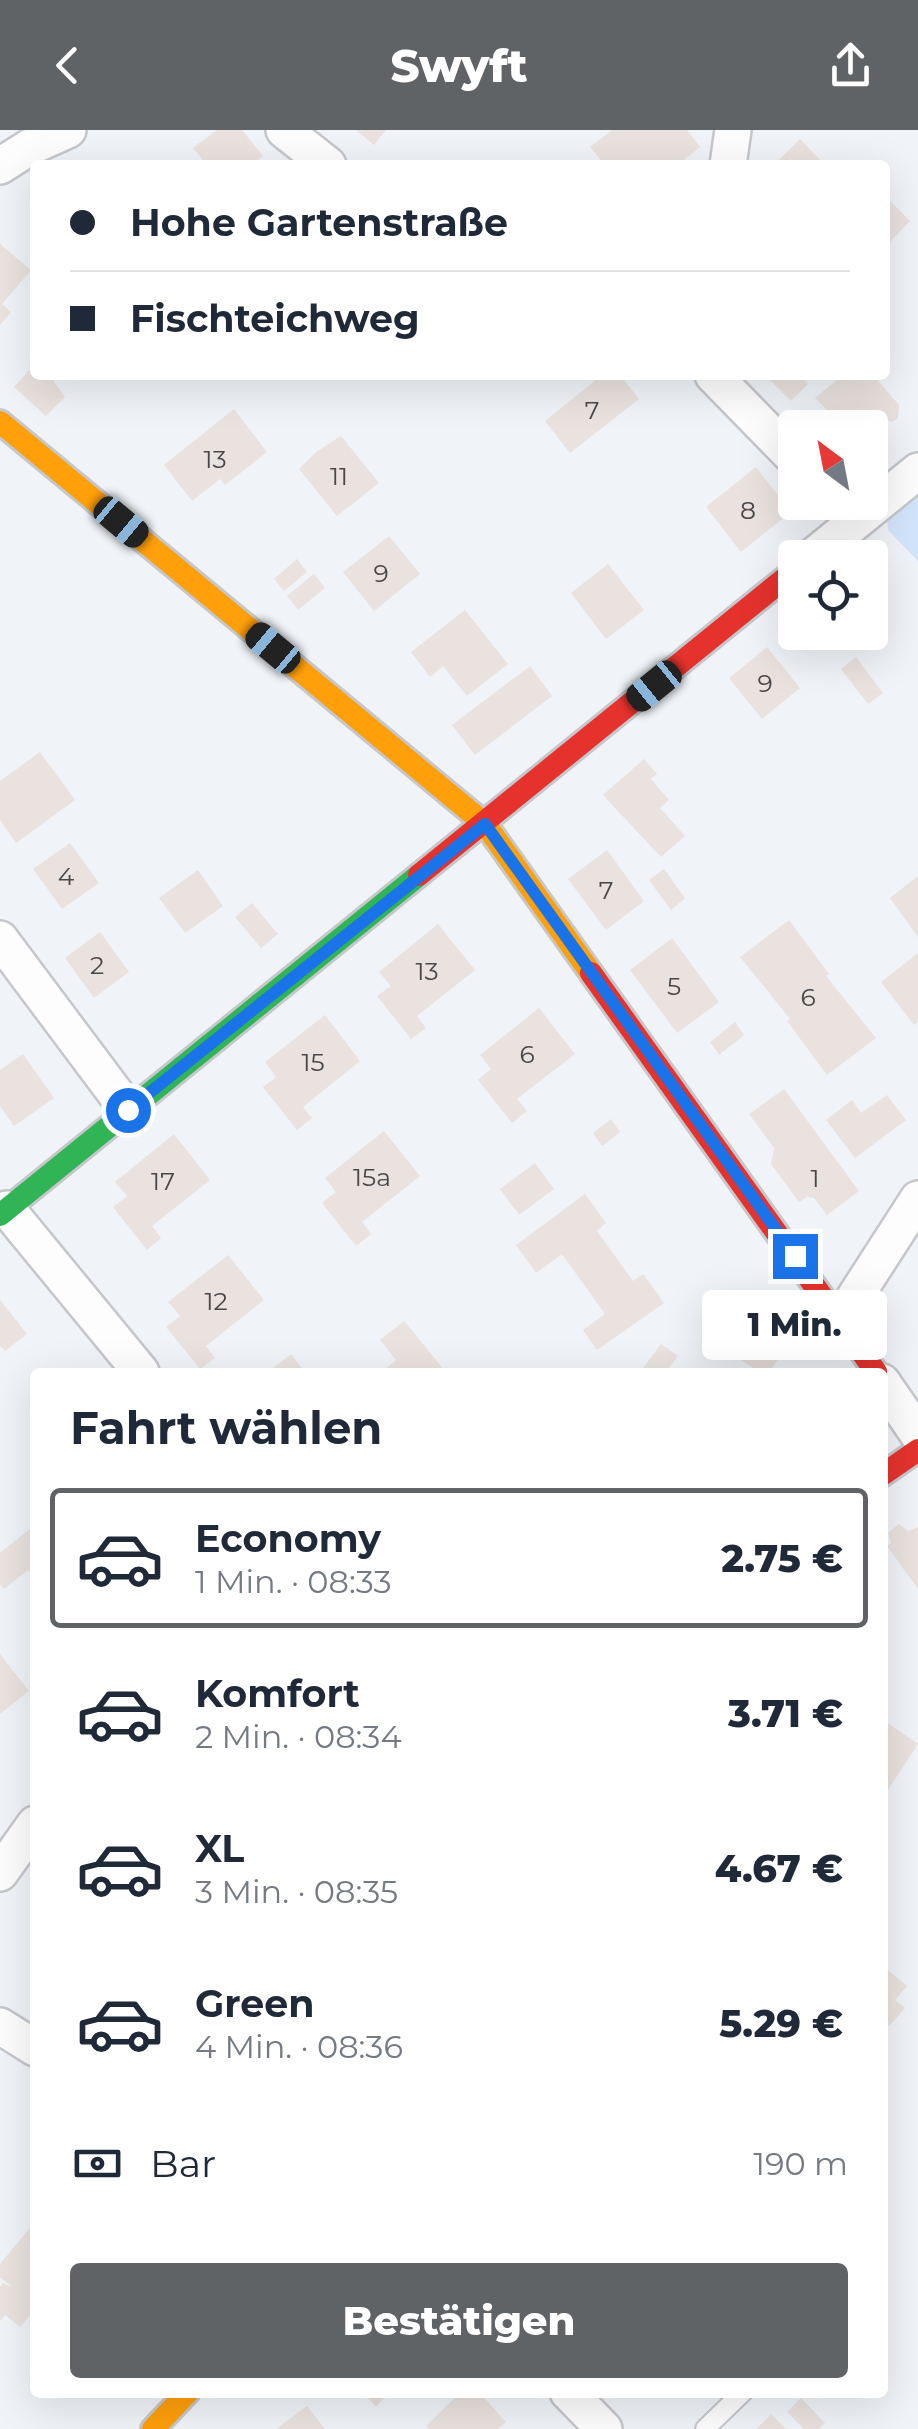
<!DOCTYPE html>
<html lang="de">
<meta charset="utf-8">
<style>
body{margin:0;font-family:Montserrat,sans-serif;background:#f6f6f7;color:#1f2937;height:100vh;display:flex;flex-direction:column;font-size:38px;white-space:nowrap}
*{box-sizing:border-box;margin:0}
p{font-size:32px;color:#747a83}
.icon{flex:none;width:55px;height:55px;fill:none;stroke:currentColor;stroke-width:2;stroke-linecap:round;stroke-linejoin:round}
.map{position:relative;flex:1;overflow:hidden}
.side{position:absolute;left:30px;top:1238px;width:858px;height:1030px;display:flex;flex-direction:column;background:#fff;border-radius:10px;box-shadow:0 10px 40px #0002}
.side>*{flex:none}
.guide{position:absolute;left:30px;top:30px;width:860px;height:220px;border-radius:10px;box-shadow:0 10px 40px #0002;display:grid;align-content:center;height:220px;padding:0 40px;background:#fff}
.needle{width:65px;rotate:328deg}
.tools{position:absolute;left:778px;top:280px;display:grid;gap:20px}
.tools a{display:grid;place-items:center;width:110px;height:110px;border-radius:10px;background:#fff;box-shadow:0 10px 40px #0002;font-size:50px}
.end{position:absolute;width:45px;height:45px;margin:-22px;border:12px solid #1a73e8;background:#fff;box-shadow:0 0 0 5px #fff}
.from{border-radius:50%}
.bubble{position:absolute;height:70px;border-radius:10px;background:#fff;box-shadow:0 10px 40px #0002;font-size:32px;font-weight:800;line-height:70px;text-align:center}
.car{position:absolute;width:30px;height:60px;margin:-30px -15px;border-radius:12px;box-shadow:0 0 8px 2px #0007;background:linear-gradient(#222 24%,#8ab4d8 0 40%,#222 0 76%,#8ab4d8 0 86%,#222 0)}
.guide b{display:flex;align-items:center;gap:35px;height:95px;font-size:38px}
.guide b+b{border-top:2px solid #e0e1e3}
.guide i{width:25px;height:25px;background:#1f2937}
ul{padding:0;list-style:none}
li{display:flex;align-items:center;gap:30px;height:140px;margin:0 20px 15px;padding:0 20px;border:5px solid transparent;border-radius:10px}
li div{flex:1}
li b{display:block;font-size:38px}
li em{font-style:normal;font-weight:800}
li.selected{border-color:#606366}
li>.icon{width:90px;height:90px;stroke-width:1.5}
h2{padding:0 40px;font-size:45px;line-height:120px}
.pay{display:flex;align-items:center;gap:25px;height:110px;padding:0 40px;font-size:38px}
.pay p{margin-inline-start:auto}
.button{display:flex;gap:20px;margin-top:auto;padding:20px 40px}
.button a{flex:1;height:115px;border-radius:10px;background:#606366;color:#fff;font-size:40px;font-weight:800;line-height:115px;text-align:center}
header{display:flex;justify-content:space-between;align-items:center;height:130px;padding:0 40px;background:#606366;color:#fff;font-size:45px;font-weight:800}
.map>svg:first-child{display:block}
</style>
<header><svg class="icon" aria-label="back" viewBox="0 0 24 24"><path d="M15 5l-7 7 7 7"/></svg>Swyft<svg class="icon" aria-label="share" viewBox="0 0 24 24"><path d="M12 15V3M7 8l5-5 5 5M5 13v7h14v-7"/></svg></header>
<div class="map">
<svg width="918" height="2299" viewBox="0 0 918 2299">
<rect width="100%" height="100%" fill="#f0f4f8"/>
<polygon fill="#d2e4fb" points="918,359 918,431 888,400 887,384"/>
<g fill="#e9e2de">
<polygon points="217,0 242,0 263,26 252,35 207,35 193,18"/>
<polygon points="356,0 386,0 374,15"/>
<polygon points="612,0 687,0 700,17 678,35 605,35 590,17"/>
<polygon points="800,9 825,35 774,35"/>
<polygon points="885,66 910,91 885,117"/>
<polygon points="0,114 31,140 2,174 11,182 0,195"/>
<polygon points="35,234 35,245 49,245 65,267 46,286 14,257"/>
<polygon points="602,245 620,245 639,269 570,323 545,291"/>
<polygon points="765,245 799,245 808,254 791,271"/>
<polygon points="843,245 849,251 855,245 873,245 899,275 898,288 892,292 883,289 870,300 854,295 845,298 815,268"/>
<polygon points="234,279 267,322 225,355 220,349 192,371 164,335"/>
<polygon points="341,306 379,353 337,386 299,339 316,322"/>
<polygon points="756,337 791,382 741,422 706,377"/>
<polygon points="389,406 420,444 374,481 343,442"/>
<polygon points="297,429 307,442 284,461 274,449"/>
<polygon points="608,434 644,480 606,509 571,463"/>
<polygon points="314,444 325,458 298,480 287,466"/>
<polygon points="465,480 508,534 467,566 443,536 430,547 411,522"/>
<polygon points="767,517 800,558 762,589 729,548"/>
<polygon points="856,527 883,563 868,574 841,539"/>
<polygon points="530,536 552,566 475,625 452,595"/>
<polygon points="40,622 75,670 16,713 0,690 0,651"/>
<polygon points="644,629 657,644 651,649 669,670 660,678 685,706 661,727 603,665"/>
<polygon points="70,713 99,753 62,779 33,739"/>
<polygon points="607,720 644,771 606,800 568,749"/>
<polygon points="664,739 685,768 671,780 649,750"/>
<polygon points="198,740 223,776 185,803 159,768"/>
<polygon points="918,746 918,807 890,768"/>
<polygon points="252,773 278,804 261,818 235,787"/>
<polygon points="789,790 829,844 826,846 876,908 827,945 787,891 790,889 740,827"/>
<polygon points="438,794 475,840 417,886 426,898 411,909 377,866 391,856 379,842"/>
<polygon points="100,802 129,842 94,868 65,828"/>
<polygon points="672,808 719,872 677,903 630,840"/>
<polygon points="918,823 918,892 914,895 881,852"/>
<polygon points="539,878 575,924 517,969 527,981 512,993 478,950 491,939 480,925"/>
<polygon points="325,885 360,931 303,977 312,988 297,1000 263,957 276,947 265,932"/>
<polygon points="735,892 744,905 719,925 710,912"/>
<polygon points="23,924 54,968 14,996 0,976 0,940"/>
<polygon points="784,959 859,1061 827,1085 814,1068 807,1067 799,1072 771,1034 774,1018 749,984"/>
<polygon points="887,965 906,990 855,1028 826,990 852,970 861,983"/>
<polygon points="611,989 620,1002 602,1016 593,1003"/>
<polygon points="384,1001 420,1046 362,1092 371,1104 356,1116 322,1073 336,1062 325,1048"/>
<polygon points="174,1004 210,1050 152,1096 161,1108 147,1120 113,1077 127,1066 115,1052"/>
<polygon points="535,1033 554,1059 519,1085 500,1059"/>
<polygon points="585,1064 606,1093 597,1101 633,1151 643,1144 664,1173 597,1220 583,1200 605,1184 562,1124 536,1143 516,1115"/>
<polygon points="228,1125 264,1170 206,1216 215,1228 200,1239 166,1197 180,1186 168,1172"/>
<polygon points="0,1170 27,1204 5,1221 0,1216"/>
<polygon points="739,1171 793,1209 769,1242 759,1242 731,1223 726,1229 707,1215"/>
<polygon points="404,1191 441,1236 445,1242 384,1240 396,1230 380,1210"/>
<polygon points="661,1214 678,1226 666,1242 640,1242"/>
<polygon points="291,1224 305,1242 268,1242"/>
<polygon points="899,1394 908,1401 918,1397 918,1459 887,1416 891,1413 888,1403"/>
<polygon points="35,1395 35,1449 28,1440 4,1459 0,1455 0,1423"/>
<polygon points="0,1524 29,1561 0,1584"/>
<polygon points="882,1589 918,1614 882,1669"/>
<polygon points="882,1835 907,1856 895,1870 905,1878 889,1896 882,1891"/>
<polygon points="35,2092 35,2179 20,2197 5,2185 0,2191 0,2157 3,2153 12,2157 0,2147 0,2134"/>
<polygon points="362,2262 390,2262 376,2277"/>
<polygon points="461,2262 479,2262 506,2292 498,2299 429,2299 426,2296"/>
<polygon points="801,2268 825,2293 819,2299 804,2299 787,2282"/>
<polygon points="307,2276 325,2299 276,2299"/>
<polygon points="771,2284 786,2299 756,2299"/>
</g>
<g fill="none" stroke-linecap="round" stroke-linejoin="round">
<g stroke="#c5c7cb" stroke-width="22">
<polyline id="lane" points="705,2299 743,2262"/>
</g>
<g stroke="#c5c7cb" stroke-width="40">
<g id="street">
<polyline points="284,0 328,35"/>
<polyline points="728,35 733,0"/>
<polyline points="0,36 30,17 68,0"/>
<polyline points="713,245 795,329"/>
<polyline points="811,428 918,341"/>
<polyline points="0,809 128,980"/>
<polyline points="7,1079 141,1242"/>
<polyline points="840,1190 918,1069"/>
<polyline points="882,1252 918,1304"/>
<polyline points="0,1743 35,1694"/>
<polyline points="0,1896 35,1918"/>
<polyline points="568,2262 604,2299"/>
</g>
</g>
<g stroke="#c5c7cb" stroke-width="28">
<polyline id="fast" points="0,1085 419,745"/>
</g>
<g stroke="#c5c7cb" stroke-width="28">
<g id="slow">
<polyline points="0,292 485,694 591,843"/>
<polyline points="153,2299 188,2262"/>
</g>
</g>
<g stroke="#c5c7cb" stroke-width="28">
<g id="jam">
<polyline points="419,745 795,440"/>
<polyline points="591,843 876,1242"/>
<polyline points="882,1345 918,1320"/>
</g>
</g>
<use href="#lane" stroke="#fdfdfe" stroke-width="18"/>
<use href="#street" stroke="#fdfdfe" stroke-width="35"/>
<use href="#fast" stroke="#30b455" stroke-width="22"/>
<use href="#slow" stroke="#ff9f0a" stroke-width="22"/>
<use href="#jam" stroke="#e5322d" stroke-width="22"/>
</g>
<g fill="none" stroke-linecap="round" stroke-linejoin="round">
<polyline stroke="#1a73e8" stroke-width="12" points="128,980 485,694 795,1126"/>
</g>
<g text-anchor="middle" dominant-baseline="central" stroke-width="8" stroke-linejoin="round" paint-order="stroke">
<g font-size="25" fill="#48484a">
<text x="592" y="280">7</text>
<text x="215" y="329">13</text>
<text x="339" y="346">11</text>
<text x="748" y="380">8</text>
<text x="381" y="443">9</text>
<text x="765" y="553">9</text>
<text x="66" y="746">4</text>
<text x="606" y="760">7</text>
<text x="97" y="835">2</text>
<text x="427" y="841">13</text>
<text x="674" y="856">5</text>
<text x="808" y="867">6</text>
<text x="527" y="924">6</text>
<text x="313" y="932">15</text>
<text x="372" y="1047">15a</text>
<text x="815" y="1048">1</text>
<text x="163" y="1051">17</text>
<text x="216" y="1171">12</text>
</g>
</g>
</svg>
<div class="tools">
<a><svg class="needle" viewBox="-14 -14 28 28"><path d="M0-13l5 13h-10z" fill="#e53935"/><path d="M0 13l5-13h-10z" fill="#747a83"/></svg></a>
<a><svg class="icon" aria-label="locate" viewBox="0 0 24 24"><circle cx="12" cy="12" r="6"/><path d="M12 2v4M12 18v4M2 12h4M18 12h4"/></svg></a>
</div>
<i class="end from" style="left:128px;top:980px"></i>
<i class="end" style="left:795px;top:1126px"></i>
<div class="bubble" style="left:702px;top:1160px;width:185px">1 Min.</div>
<i class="car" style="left:121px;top:392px;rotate:130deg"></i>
<i class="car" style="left:273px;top:518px;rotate:310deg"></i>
<i class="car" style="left:654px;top:556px;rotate:231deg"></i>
<div class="guide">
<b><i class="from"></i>Hohe Gartenstraße</b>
<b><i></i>Fischteichweg</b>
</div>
<section class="side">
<h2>Fahrt wählen</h2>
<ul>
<li class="selected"><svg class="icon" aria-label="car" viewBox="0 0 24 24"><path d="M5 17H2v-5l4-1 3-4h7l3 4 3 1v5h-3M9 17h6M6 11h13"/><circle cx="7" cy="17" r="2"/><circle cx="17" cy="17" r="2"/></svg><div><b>Economy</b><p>1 Min. · 08:33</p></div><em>2.75 €</em></li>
<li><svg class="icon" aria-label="car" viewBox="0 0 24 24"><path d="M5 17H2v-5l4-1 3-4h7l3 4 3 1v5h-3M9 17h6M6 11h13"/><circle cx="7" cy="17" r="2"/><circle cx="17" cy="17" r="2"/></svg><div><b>Komfort</b><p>2 Min. · 08:34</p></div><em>3.71 €</em></li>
<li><svg class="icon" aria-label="car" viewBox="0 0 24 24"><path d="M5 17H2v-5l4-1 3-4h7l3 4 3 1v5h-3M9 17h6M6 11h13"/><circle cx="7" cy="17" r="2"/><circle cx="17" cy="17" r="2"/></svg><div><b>XL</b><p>3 Min. · 08:35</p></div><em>4.67 €</em></li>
<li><svg class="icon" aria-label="car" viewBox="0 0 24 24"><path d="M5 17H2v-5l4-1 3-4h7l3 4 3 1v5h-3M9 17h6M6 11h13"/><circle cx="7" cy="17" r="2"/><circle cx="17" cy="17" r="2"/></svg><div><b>Green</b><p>4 Min. · 08:36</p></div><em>5.29 €</em></li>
</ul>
<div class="pay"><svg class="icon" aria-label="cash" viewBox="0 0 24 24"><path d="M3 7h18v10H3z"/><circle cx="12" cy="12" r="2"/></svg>Bar<p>190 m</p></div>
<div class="button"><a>Bestätigen</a></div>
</section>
</div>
